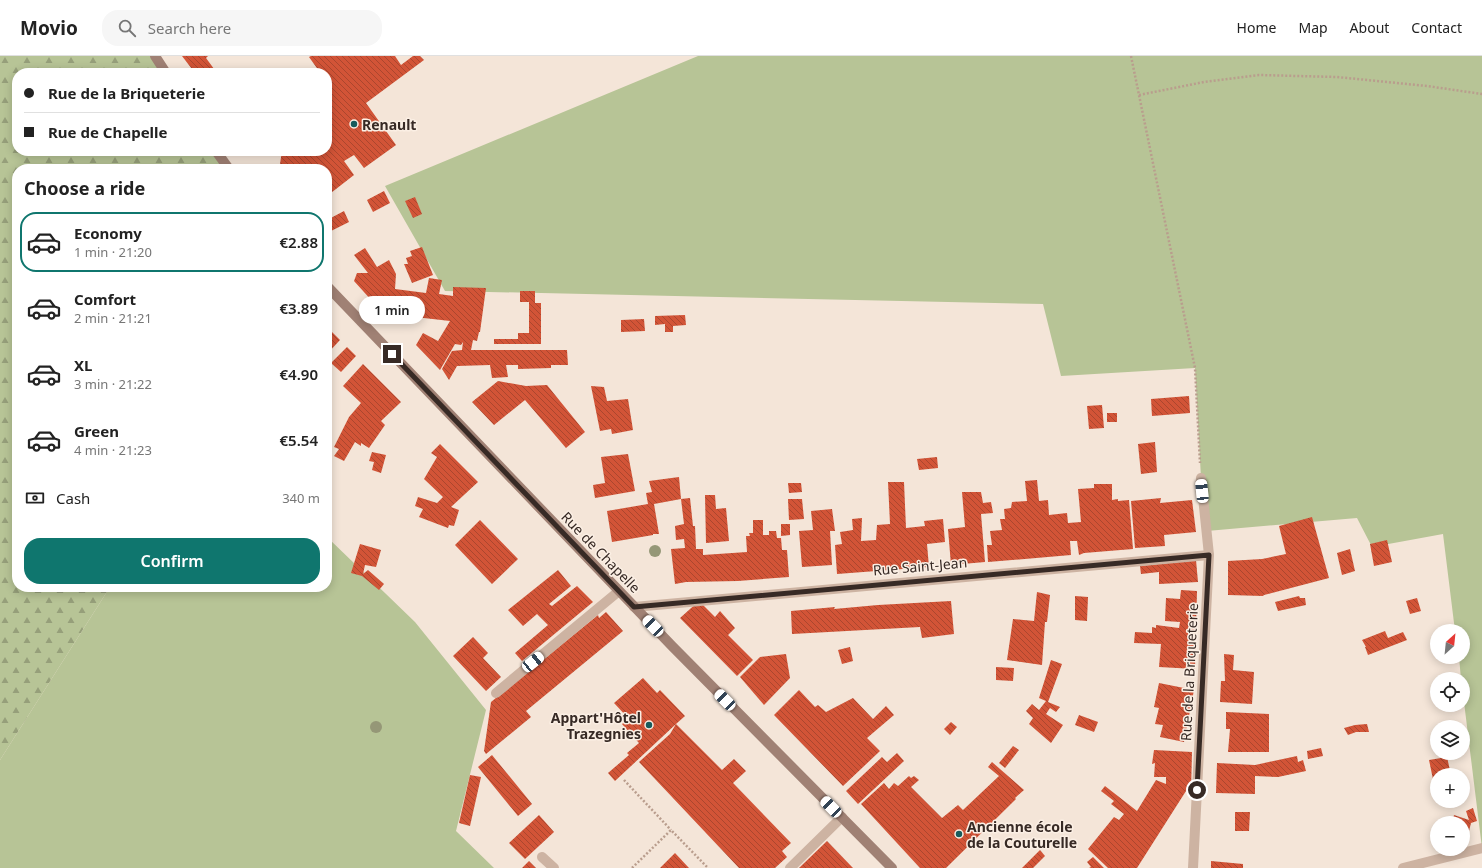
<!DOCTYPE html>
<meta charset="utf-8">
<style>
body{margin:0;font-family:"Noto Sans",sans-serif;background:#f6f6f6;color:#222;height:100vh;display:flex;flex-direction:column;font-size:15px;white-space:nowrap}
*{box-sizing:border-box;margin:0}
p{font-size:13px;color:#767676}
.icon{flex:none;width:22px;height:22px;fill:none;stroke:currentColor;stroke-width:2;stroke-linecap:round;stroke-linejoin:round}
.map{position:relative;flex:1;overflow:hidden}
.panel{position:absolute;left:12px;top:108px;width:320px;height:428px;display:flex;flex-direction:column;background:#fff;border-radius:16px;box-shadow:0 2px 10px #0003}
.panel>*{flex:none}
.banner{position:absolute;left:12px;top:12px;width:320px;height:88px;border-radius:16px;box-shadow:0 2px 10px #0003;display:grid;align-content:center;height:88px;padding:0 12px;background:#fff}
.needle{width:26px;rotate:27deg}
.buttons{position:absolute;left:1430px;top:568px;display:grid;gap:8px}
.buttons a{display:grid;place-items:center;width:40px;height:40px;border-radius:50%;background:#fff;box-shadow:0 2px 10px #0003;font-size:20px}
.end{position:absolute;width:18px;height:18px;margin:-9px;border:5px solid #372a25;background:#fff;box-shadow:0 0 0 2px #fff}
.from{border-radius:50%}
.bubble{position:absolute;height:28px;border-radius:14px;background:#fff;box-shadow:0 2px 10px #0003;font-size:13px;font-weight:600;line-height:28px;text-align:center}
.car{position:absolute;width:12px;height:24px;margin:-12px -6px;border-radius:5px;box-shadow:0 0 3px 1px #0007;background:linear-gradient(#fff 24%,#345 0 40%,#fff 0 76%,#345 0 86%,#fff 0)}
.banner b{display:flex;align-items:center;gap:14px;height:38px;font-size:15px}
.banner b+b{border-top:1px solid #e0e0e0}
.banner i{width:10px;height:10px;background:#222}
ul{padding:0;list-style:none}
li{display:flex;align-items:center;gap:12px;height:60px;margin:0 8px 6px;padding:0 4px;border:2px solid transparent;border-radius:16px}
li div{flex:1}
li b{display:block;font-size:15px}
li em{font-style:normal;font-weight:600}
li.on{border-color:#0f766e}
li>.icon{width:36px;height:36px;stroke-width:1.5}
h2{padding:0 12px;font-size:18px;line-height:48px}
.pay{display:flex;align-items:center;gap:10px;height:44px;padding:0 12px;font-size:15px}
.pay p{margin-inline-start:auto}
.cta{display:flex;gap:8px;margin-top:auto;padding:8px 12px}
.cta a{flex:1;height:46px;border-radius:16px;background:#0f766e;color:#fff;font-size:16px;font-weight:600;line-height:46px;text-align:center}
header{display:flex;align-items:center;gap:24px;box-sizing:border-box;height:56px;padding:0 20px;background:#fff;border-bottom:1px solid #e0e0e0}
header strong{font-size:19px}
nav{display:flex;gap:22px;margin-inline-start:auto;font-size:14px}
.search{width:280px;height:36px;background:#f6f6f6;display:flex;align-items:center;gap:10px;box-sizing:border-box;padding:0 14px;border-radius:16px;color:#767676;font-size:15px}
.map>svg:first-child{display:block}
</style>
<header>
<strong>Movio</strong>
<div class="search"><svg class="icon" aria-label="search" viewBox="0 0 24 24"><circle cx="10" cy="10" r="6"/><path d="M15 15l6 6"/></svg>Search here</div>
<nav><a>Home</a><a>Map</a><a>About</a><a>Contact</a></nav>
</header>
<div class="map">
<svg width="1482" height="812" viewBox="0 0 1482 812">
<defs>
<pattern id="forest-firs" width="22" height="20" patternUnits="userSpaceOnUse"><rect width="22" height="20" fill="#b7c496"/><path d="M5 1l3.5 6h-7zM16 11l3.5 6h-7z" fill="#969f7a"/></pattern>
<pattern id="building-back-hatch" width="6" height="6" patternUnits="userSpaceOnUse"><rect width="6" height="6" fill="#d25437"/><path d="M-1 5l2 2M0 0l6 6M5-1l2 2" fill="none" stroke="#ab462e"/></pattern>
</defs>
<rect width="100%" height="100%" fill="#f4e5d8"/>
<g fill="#b7c496">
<polygon points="698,0 1482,0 1482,792 1463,638 1463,623 1461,623 1459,601 1463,601 1463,575 1455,575 1443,478 1372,491 1357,462 1207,475 1201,422 1195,312 1061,320 1043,248 445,235 385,130"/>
<polygon points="327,481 415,566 486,654 456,775 494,812 0,812 0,704 110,531 327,531"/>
</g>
<polygon fill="url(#forest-firs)" points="0,0 155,0 166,17 17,17 17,95 216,95 229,113 17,113 17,531 110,531 0,704"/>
<g fill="url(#building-back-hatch)">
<polygon points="182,0 208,0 206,2 217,17 195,17"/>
<polygon points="311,0 395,0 401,9 413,0 420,0 424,4 366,47 396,89 364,112 354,99 344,105 354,119 327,140 327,113 284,113 280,108 282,95 327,95 327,17 317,17 319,15 309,1"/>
<polygon points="384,135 390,147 373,156 367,144"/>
<polygon points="415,141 422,158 413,162 405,145"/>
<polygon points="344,155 349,166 327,177 327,164"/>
<polygon points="422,191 433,219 412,227 404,208 408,208 406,202 412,200 410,195"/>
<polygon points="365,192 377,211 389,204 396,218 395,233 426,237 429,222 442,224 439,238 453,240 453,231 486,232 480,276 479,276 477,285 473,284 471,294 567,294 568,309 551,309 551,312 518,313 518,309 506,309 508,321 492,322 490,309 457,310 449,324 442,313 452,295 462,294 463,286 461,289 455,288 440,314 416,289 423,277 438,285 450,265 389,258 389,256 382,256 354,225 357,217 368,217 354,199"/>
<polygon points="520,235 535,235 535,247 541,247 541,288 494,288 494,283 518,283 518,277 529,277 529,246 520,246"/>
<polygon points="685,259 686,269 673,270 673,276 665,276 665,268 655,269 655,260"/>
<polygon points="644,263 645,275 621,276 621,264"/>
<polygon points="327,271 340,284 327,298"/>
<polygon points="347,291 356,300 341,316 331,307"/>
<polygon points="363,308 401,346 381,365 385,369 369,392 361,387 361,390 355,386 344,405 334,400 339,393 334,391 349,361 361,347 343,330"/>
<polygon points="498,325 526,330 547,329 585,376 566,392 525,344 494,369 472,346"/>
<polygon points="591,330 604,331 607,345 628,343 633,374 612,378 611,373 600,375"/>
<polygon points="1189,340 1190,357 1152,360 1151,343"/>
<polygon points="1102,349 1104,372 1089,373 1087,350"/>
<rect x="1107" y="357" width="10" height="9"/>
<polygon points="1155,386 1157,416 1141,418 1138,388"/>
<polygon points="440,388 478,426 451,451 459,454 454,470 449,469 448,472 419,461 423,453 415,450 418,441 437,447 443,441 424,423 437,401 431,397"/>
<polygon points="372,396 386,399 381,417 372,414 374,406 369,405"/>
<polygon points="628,398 635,435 595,442 593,429 605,427 601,401"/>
<polygon points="937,401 938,412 919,414 917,403"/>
<polygon points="679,421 681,443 654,448 659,478 653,478 653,479 612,486 607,455 648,448 646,437 652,436 649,425"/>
<polygon points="1037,424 1039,445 1048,444 1049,459 1067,457 1068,467 1081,466 1078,433 1094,432 1094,428 1112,428 1112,444 1118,443 1118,445 1129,444 1133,493 1084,497 1079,499 1077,485 1070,485 1071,499 988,506 987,489 992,489 990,475 1002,474 1000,463 1005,463 1004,453 1011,452 1012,446 1027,445 1025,425"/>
<polygon points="888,426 904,426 906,472 925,470 924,465 943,463 945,486 927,488 929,511 837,518 835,489 842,488 840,476 853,474 852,463 862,462 861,485 876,484 877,469 890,468"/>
<polygon points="788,427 801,427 802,436 789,437"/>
<polygon points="962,436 981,436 983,447 991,446 993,457 981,458 985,506 951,509 948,473 965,471"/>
<polygon points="705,439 715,439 716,453 726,452 729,485 706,487"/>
<polygon points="690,442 693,470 695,470 696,493 703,493 703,499 747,496 746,480 750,480 749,477 753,477 753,464 763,464 763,479 769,479 769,475 776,475 777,482 781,482 782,494 787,494 789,521 738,525 686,526 675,528 671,493 685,492 684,483 676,484 675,470 684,468 681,443"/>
<polygon points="1161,442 1160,447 1192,444 1196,476 1164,479 1165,490 1135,492 1131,445"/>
<polygon points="788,443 802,443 804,463 789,464"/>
<polygon points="832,453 835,475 830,475 832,509 802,511 799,475 813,474 811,455"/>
<polygon points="1312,461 1329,522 1264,539 1263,540 1228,539 1228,505 1262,503 1286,498 1279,470"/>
<polygon points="480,464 518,503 492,528 455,489"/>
<polygon points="781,468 790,468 790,479 781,480"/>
<polygon points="1387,484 1392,506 1374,510 1370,488"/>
<polygon points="360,488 381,494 376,511 365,509 363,518 368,514 384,528 379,534 362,520 351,517"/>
<polygon points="1350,493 1355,515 1342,519 1337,497"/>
<polygon points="1196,504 1198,526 1159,528 1159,516 1141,518 1140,510"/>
<polygon points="558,514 571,530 549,548 552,550 577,530 593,546 522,605 515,597 548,569 537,558 523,570 508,554"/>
<polygon points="1181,534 1197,535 1195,613 1159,611 1161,588 1134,587 1135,576 1152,577 1152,571 1156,572 1156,569 1179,572 1180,566 1165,565 1166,542 1180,543"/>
<polygon points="1037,536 1050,539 1047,566 1045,566 1042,609 1007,604 1013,563 1034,565"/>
<polygon points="1075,540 1088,541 1087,565 1075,564"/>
<polygon points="1299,540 1300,542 1305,542 1306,549 1278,555 1275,546"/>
<polygon points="1417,542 1421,555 1410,558 1406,545"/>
<polygon points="699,545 715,561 720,555 735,572 728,579 753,604 737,620 680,562"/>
<polygon points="951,545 954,578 922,582 920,571 792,578 791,555 835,551 834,553 878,549"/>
<polygon points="606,556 623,575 526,655 531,661 486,698 484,695 491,646 598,559 599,562"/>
<polygon points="1385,575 1388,582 1403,576 1407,584 1368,599 1365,591 1366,591 1362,584"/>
<polygon points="473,581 488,597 483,602 501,621 486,635 453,600"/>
<polygon points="850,591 853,605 842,608 838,594"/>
<polygon points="786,598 790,622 764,649 740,621 760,601"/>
<polygon points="1224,598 1234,599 1233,614 1254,616 1252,648 1220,646 1221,625 1225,625"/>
<polygon points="1051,604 1062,608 1048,646 1060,651 1056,656 1050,652 1046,658 1063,669 1051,687 1029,668 1033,662 1026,655 1032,648 1039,654 1046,645 1039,642"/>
<polygon points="996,611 1014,612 1013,625 996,624"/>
<polygon points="643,622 657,637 660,634 685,660 676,668 722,714 734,703 746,715 733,727 791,787 782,795 787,801 775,812 739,812 639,706 670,678 676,668 615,725 608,717 629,699 627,697 639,687 622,668 629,663 614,647"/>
<polygon points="1159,627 1194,634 1184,686 1160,681 1163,669 1155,668 1159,652 1154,651"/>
<polygon points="799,634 815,651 818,649 826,656 853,642 873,663 886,650 894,659 867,682 880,695 843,730 774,659"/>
<polygon points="1226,656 1269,658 1269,696 1228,696 1230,673 1226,673"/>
<polygon points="1079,659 1098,666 1094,676 1075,669"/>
<polygon points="951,666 957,671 950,679 944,673"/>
<polygon points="1367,668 1369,676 1356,676 1348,679 1344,672 1355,669"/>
<polygon points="1013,690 1019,694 1005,712 999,707"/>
<polygon points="1321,692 1323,700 1308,703 1307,695"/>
<polygon points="1154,694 1192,696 1191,737 1186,735 1137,812 1108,812 1088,793 1114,761 1119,764 1124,758 1111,748 1114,745 1101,735 1105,730 1137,755 1156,724 1166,728 1166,721 1154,721 1155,707 1152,708"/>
<polygon points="897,697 904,705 858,748 846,735 882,701 887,706"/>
<polygon points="492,699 532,748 518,760 478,711"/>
<polygon points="1297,700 1298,706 1303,704 1306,715 1278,721 1255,720 1255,738 1216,737 1217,707 1255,709"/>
<polygon points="1447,701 1451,719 1437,719 1437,727 1434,728 1429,704"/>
<polygon points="992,706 1024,734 1015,742 1016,743 946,812 920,812 861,748 884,727 889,733 894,727 898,730 909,720 911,722 914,720 919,724 911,731 942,762 958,749 963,754 999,720 988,711"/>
<polygon points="470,719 481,721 470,770 459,767"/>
<polygon points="1473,752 1477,765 1471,767 1468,779 1463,778 1463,767 1452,767 1454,759 1469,764 1466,755"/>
<polygon points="1235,756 1250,756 1249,775 1235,775"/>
<polygon points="539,759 554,776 525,803 509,787"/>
<polygon points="827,785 853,812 799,812"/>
<polygon points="1040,794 1045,800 1033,812 1022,812"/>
<polygon points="675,797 689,812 660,812"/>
<polygon points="1093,801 1104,812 1089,812 1091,811 1087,806"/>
<polygon points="529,805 536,812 522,812"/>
<polygon points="1211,805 1243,808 1243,812 1211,812"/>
</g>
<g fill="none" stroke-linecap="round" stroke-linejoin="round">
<g stroke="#b99d8d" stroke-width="2.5" stroke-dasharray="2 2" stroke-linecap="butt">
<polyline points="1131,0 1195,312 1200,407"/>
<polyline points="1139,39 1204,26 1259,19 1337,21 1427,30 1482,38"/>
<polyline points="624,724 671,774"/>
<polyline points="632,812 671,774 708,812"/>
</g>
<g stroke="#cdb3a2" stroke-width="10">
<polyline points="496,637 619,535"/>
<polyline points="542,801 554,812"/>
<polyline points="790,812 842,761"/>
</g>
<g stroke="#cdb3a2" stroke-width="10">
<polyline points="634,551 1209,499"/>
<polyline points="1193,812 1209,499 1201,422"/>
<polyline points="1403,812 1482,792"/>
</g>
<g stroke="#a08174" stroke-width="10">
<polyline points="155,0 166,17"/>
<polyline points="216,95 229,113"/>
<polyline points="327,230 672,590 892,812"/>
</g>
</g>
<g fill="#959777">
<circle cx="655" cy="495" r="6"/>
<circle cx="376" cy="671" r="6"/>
</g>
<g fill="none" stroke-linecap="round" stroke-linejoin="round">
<polyline stroke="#372a25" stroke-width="5" points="392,298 634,551 1209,499 1197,734"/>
</g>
<g fill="#175b5c" stroke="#fbefe4" stroke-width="1.5">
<circle cx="354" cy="68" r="4"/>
<circle cx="649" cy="669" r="4"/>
<circle cx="959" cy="778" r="4"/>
</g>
<g text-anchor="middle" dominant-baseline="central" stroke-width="3" stroke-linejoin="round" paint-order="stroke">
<g font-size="14" font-weight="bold" fill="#372a25" stroke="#fbefe4" text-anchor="start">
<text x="362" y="68">Renault</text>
<text x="641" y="661" text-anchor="end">Appart'Hôtel<tspan x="641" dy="16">Trazegnies</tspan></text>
<text x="967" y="770">Ancienne école<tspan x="967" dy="16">de la Couturelle</tspan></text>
</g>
<g font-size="14" fill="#372a25" stroke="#fbefe4">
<text transform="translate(601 496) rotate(46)">Rue de Chapelle</text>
<text transform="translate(920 510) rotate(-5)">Rue Saint-Jean</text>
<text transform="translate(1189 616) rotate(-87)">Rue de la Briqueterie</text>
</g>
</g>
</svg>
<div class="buttons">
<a><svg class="needle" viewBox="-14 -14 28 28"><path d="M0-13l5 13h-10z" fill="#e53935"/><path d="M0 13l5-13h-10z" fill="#767676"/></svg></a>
<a><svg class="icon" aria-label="locate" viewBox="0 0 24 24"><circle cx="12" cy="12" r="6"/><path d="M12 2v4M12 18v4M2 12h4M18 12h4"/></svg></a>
<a><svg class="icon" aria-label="layers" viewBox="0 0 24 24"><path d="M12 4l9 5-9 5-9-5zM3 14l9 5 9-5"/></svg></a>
<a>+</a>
<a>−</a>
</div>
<i class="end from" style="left:1197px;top:734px"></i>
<i class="end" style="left:392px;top:298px"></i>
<div class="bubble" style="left:359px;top:240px;width:66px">1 min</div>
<i class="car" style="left:1202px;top:435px;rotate:354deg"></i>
<i class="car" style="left:653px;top:570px;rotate:316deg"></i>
<i class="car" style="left:533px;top:606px;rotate:51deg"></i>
<i class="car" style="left:725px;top:644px;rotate:315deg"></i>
<i class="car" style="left:831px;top:751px;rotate:315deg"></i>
<div class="banner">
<b><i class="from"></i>Rue de la Briqueterie</b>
<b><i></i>Rue de Chapelle</b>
</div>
<section class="panel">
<h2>Choose a ride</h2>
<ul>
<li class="on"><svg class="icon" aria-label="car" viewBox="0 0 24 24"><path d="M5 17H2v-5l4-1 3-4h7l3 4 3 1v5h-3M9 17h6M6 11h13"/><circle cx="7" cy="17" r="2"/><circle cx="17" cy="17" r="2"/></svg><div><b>Economy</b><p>1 min · 21:20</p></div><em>€2.88</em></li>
<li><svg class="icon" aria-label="car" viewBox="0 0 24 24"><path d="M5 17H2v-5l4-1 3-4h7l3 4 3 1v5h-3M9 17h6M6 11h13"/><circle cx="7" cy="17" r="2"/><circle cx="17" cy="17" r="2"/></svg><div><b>Comfort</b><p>2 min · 21:21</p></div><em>€3.89</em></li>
<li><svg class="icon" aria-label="car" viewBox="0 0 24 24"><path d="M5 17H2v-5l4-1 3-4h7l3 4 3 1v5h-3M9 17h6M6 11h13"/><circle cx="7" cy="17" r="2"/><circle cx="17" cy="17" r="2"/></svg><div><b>XL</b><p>3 min · 21:22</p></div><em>€4.90</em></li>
<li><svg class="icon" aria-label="car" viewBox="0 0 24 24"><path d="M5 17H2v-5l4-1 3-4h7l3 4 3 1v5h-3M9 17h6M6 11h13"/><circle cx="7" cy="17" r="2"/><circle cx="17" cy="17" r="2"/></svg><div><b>Green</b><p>4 min · 21:23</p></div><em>€5.54</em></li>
</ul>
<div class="pay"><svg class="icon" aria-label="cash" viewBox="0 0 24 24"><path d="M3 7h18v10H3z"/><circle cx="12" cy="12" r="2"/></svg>Cash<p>340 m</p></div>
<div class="cta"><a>Confirm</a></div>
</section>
</div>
